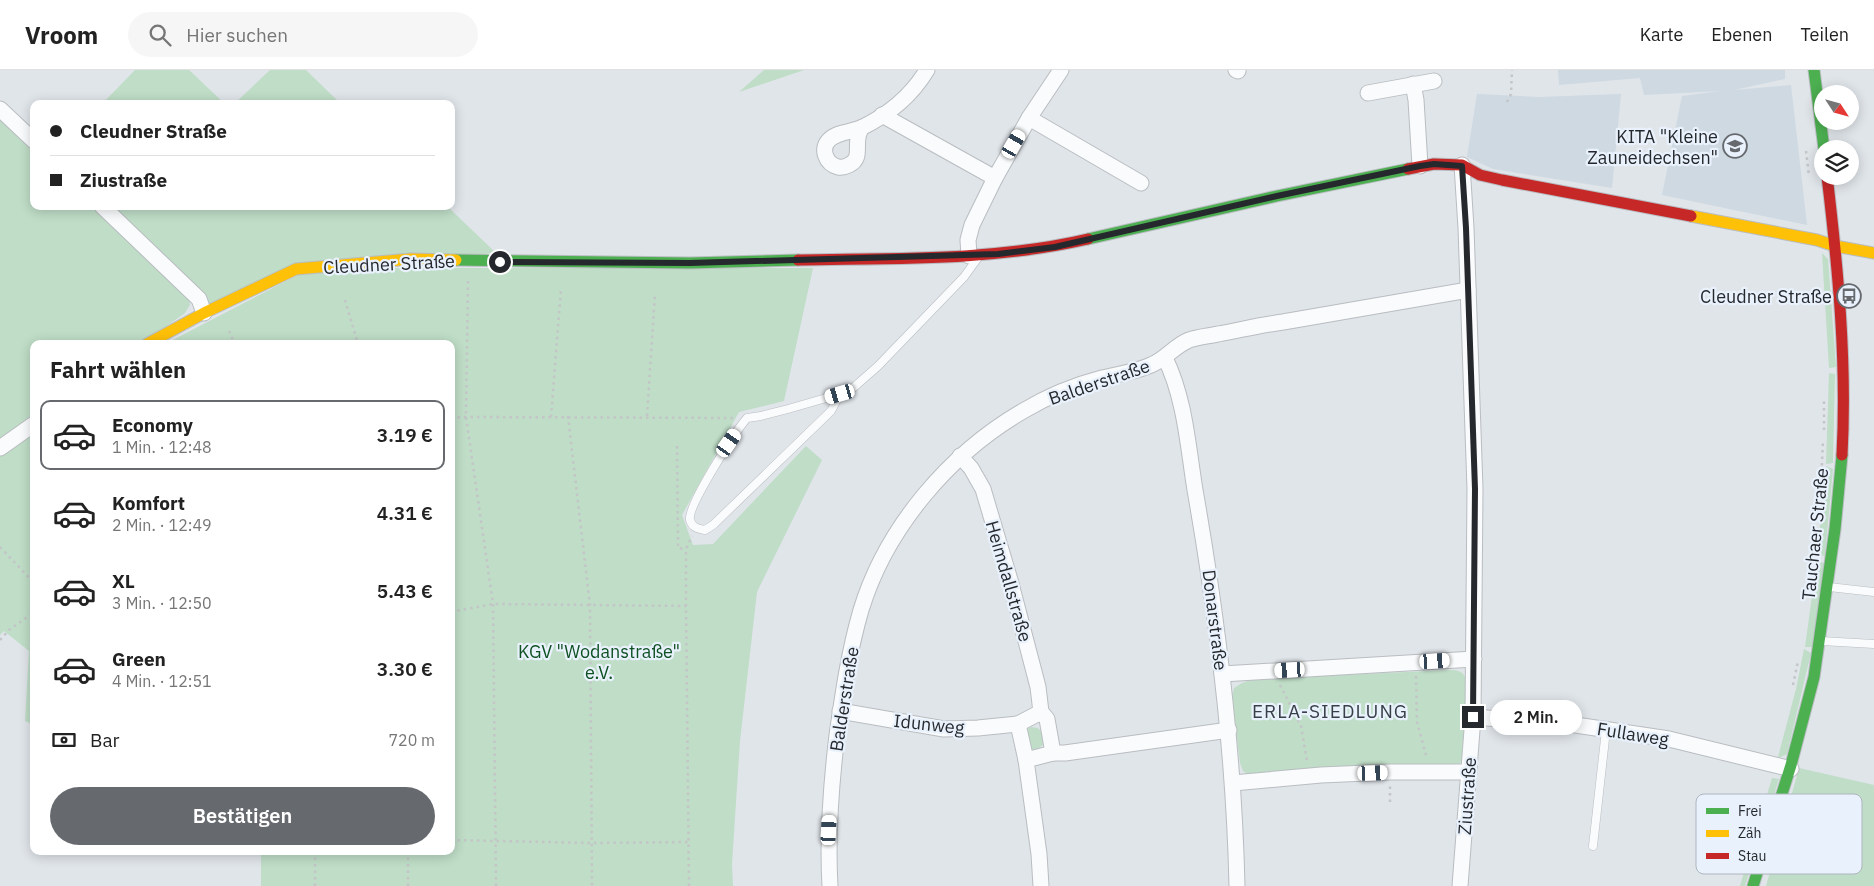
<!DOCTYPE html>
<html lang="de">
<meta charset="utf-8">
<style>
body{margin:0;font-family:"IBM Plex Sans",sans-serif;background:#f6f6f6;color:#222;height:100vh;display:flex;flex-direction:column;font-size:19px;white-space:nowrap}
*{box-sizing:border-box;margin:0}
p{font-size:16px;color:#767676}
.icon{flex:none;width:28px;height:28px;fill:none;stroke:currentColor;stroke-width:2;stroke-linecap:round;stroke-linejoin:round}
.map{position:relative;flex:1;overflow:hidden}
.details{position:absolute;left:30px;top:270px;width:425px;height:515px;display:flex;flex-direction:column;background:#fff;border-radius:10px;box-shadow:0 2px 12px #0003}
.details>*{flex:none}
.banner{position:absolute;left:30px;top:30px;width:425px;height:110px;border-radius:10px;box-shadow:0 2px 12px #0003;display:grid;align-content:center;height:110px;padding:0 20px;background:#fff}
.needle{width:32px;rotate:126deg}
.buttons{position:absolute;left:1814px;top:15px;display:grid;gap:10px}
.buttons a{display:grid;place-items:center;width:45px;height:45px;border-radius:50%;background:#fff;box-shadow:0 2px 12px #0003;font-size:25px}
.end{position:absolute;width:22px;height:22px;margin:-11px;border:6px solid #25282c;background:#fff;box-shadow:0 0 0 2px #fff}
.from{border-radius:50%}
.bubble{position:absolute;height:35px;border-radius:18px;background:#fff;box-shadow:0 2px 12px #0003;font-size:16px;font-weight:600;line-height:35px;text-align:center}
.car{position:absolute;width:15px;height:30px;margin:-15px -8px;border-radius:6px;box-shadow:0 0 4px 1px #0007;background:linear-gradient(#fff 24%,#345 0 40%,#fff 0 76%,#345 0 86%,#fff 0)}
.banner b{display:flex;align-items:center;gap:18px;height:48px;font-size:19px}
.banner b+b{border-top:1px solid #e0e0e0}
.banner i{width:12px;height:12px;background:#222}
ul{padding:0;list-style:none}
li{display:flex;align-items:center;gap:15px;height:70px;margin:0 10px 8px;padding:0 10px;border:2px solid transparent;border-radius:10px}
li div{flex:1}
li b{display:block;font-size:19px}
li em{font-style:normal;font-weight:600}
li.selected{border-color:#666a6e}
li>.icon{width:45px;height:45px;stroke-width:1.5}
h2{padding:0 20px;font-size:22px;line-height:60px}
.pay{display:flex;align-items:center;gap:12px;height:55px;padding:0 20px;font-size:19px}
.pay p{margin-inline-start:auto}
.action{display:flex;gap:10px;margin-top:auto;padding:10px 20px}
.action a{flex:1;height:58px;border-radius:30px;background:#666a6e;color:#fff;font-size:20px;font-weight:600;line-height:58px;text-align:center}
header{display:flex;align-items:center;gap:30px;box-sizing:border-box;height:70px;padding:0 25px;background:#fff;border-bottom:1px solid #e0e0e0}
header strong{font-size:24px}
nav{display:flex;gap:28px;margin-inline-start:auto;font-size:18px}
.search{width:350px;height:45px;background:#f6f6f6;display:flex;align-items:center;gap:12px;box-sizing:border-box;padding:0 18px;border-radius:28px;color:#767676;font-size:19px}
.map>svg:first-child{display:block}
</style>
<header>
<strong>Vroom</strong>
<div class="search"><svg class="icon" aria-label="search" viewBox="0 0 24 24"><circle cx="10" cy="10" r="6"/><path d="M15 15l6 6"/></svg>Hier suchen</div>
<nav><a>Karte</a><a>Ebenen</a><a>Teilen</a></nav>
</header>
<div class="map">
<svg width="1874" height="816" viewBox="0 0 1874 816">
<rect width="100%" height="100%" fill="#e0e5ea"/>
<g fill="#ced9e2">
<polygon points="1558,0 1785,0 1785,9 1734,20 1791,15 1807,155 1662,125 1682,26 1721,21 1644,25 1640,8 1559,15"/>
<polygon points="1477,24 1539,27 1621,24 1612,118 1493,99 1467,87"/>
</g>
<g fill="#bfddc7">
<polygon points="135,0 189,0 225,34 102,34"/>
<polygon points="270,0 306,0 341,34 234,34"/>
<polygon points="764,0 804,0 739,22"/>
<polygon points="0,46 34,77 34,136 98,136 189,230 190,235 185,243 141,274 34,274 34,348 0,371"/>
<polygon points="102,136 447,136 496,183 296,199 202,238"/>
<polygon points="1822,183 1828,189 1836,297 1829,298"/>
<polygon points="386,198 813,198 784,331 739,342 682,445 693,475 713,474 806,376 822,390 757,522 740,671 732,794 733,816 261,816 261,781 451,781 451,274 165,274 300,204"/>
<polygon points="1829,303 1835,304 1833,393 1826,394"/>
<polygon points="34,359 34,655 25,651 29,581 4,561 0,565 0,383"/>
<polygon points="1826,396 1833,399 1825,485 1817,488"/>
<polygon points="1817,489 1824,494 1812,577 1805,577"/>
<polygon points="1804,579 1811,583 1787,684 1781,687 1778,687 1796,619"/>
<path d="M1449,600C1459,600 1464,601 1467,612L1462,687L1461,692L1458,695L1249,705L1243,701L1240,693L1232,627L1234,618L1242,613L1254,609Z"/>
<polygon points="1031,657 1038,658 1042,662 1044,674 1036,680 1030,679 1025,665 1027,659"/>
<polygon points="1799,698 1874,715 1874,816 1766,816"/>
<polygon points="1772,708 1779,709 1745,816 1740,816"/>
</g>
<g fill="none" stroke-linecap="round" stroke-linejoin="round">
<g stroke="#b9bdc1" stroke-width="9">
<g id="lane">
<path d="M840,324L831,341L713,455L705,460C699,459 692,458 690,450C687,436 736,361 747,348L761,346L788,339L840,324L853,318L878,296L964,207L977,189"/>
<polyline points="1829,517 1874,522"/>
<polyline points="1821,571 1874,574"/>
<polyline points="1593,776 1606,660"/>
</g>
</g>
<g stroke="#b9bdc1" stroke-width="17">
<g id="street">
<polyline points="1236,0 1238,1"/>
<polyline points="1413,14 1416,30 1420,96"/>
<polyline points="1368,23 1434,11"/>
<polyline points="0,39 34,71"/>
<polyline points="882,45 995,108"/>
<polyline points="1029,48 1141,113"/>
<path d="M862,57C860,61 858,65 858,68C856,79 861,89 849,95C845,97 842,98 838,97C826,94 820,79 829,70C837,62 851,62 861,58C888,45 912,25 927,0"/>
<polyline points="102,136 199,229 204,243"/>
<polyline points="969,186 968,170 972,155 995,108 1029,48 1061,0"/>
<path d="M1165,288C1185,328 1188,377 1195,420C1218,551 1234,683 1237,816"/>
<polyline points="0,378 34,354"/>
<polyline points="960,386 971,398 983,419 1010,510 1038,617 1041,642 1047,649 1053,683 1026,690 1039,784 1041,816"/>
<polyline points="1222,604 1474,589"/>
<polyline points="840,641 944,659 978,658 1018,654"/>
<polyline points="1473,647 1569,654 1669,669 1791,699"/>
<polyline points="1053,683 1065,683 1229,660"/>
<polyline points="1026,690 1018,654 1041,642"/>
<polyline points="1233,713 1321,705 1390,702 1469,702"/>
<path d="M830,816C827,765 831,715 837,665C843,623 849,581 861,540C886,458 949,384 1023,341C1048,326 1075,315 1102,308C1118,304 1136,302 1151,295C1166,289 1174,276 1189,270C1198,267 1209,266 1218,264C1240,260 1261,255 1283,252C1345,241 1406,231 1468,220"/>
<polyline points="1460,816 1473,647 1475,419 1466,158 1462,95"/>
</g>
</g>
<g stroke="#b9bdc1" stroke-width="13">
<g id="fast">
<polyline points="1814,0 1824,79"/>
<polyline points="1088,169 1277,126 1408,99"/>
<polyline points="456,190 690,193 798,190"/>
<polyline points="1753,816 1791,695 1814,607 1835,459 1842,385"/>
</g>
</g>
<g stroke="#b9bdc1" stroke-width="13">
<g id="slow">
<polyline points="1691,146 1817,170 1835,176 1874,183"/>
<polyline points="147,274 204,243 296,199 411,189 456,190"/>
</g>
</g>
<g stroke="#b9bdc1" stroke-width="13">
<g id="jam">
<polyline points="1408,99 1434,94 1462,95 1480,105 1502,110 1691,146"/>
<path d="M1827,106C1838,198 1847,292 1842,385"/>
<path d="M798,190C894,188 993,191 1088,169"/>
</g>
</g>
<g stroke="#c3c5c7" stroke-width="2.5" stroke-dasharray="2.5 4" stroke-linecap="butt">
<polyline points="1507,32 1511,24 1512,0"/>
<polyline points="1806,81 1809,106"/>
<polyline points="468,211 466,347 493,534 496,816"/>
<polyline points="345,230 358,274"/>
<polyline points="229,261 235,274"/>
<polyline points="568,346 590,536 592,816"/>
<polyline points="647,346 655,224"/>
<polyline points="551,347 561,219"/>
<polyline points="451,348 466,347 735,348"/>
<polyline points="1824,360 1824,328"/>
<polyline points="677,376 678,478 686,479"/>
<polyline points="1821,415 1823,370"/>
<polyline points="0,477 34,513"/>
<polyline points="451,542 493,534 686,536"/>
<polyline points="0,570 9,560 34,542"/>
<polyline points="1416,606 1417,652 1427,689"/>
<polyline points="1280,615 1301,656 1307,691"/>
<polyline points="1793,615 1798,591"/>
<polyline points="1390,732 1390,716"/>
<polyline points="451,770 592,773 689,772"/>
<polyline points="315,781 315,816"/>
<polyline points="408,781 408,816"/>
<polyline points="689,816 686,536 686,479 692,466"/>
</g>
<use href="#lane" stroke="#fafbfc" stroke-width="8"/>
<use href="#street" stroke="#fafbfc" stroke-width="15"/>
<use href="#fast" stroke="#4caf50" stroke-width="11"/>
<use href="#slow" stroke="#ffc107" stroke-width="11"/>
<use href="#jam" stroke="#c62828" stroke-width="11"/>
</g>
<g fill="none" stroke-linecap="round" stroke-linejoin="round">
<polyline stroke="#25282c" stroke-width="6" points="500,192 690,193 998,184 1055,177 1277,126 1420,96 1434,94 1462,96 1466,158 1475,419 1473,647"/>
</g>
<defs>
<g id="school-ring" transform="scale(1.25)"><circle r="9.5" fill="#e9f2fc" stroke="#666a6e" stroke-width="1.5"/><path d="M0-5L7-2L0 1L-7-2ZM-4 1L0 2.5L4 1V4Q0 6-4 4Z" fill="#666a6e"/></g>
<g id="bus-ring" transform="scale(1.25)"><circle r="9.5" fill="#e9f2fc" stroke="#666a6e" stroke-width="1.5"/><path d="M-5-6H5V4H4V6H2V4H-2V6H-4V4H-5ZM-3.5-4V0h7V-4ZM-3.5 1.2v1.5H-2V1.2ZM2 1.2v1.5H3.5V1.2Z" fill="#666a6e"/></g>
</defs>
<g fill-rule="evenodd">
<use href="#school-ring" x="1735" y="76"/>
<use href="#bus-ring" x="1849" y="226"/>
</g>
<g text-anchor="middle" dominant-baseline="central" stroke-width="4.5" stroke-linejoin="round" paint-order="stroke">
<g font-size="18" fill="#25282c" stroke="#e9f2fc" text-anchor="end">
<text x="1718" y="66">KITA "Kleine<tspan x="1718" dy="21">Zauneidechsen"</tspan></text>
<text x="1832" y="226">Cleudner Straße</text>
</g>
<g font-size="18" fill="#25282c" stroke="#e9f2fc">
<text transform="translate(389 194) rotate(-3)">Cleudner Straße</text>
<text transform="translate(1099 312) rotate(-19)">Balderstraße</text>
<text transform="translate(1815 464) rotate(-84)">Tauchaer Straße</text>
<text transform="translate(1009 511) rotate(74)">Heimdallstraße</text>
<text transform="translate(1215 550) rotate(83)">Donarstraße</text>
<text transform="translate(844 629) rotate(-81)">Balderstraße</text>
<text transform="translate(929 654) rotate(6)">Idunweg</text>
<text transform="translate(1633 664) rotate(9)">Fullaweg</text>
<text transform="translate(1467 726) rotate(-86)">Ziustraße</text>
</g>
<g font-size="18" fill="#0f5123" stroke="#e9f2fc">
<text x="599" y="581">KGV "Wodanstraße"<tspan x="599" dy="21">e.V.</tspan></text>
</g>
<g font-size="19" letter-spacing="1" fill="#383f47" stroke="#e9f2fc">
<text x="1330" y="641">ERLA-SIEDLUNG</text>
</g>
</g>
<rect x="1696" y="724" width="166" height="80" rx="8" fill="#e9f2fc" stroke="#aeb5be" stroke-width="1"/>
<rect x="1706" y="738" width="23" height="6" fill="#4caf50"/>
<rect x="1706" y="760" width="23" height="7" fill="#ffc107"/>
<rect x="1706" y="783" width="23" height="6" fill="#c62828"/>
<g font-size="14" fill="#25282c">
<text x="1738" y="746">Frei</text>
<text x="1738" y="768">Zäh</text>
<text x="1738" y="791">Stau</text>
</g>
</svg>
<div class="buttons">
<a><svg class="needle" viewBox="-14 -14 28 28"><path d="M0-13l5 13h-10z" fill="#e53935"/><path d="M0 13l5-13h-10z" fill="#767676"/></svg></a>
<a><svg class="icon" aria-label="layers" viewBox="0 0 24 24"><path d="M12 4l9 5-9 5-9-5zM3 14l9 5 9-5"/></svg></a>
</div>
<i class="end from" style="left:500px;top:192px"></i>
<i class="end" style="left:1473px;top:647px"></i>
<div class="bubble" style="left:1490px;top:630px;width:92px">2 Min.</div>
<i class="car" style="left:1014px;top:74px;rotate:30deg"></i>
<i class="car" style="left:840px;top:324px;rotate:254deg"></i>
<i class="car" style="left:729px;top:373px;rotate:35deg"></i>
<i class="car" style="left:1435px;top:591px;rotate:87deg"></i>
<i class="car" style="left:1290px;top:600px;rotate:267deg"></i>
<i class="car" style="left:1373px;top:703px;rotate:88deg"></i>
<i class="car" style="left:829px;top:760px;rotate:3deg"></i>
<div class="banner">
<b><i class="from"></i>Cleudner Straße</b>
<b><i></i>Ziustraße</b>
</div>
<section class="details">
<h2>Fahrt wählen</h2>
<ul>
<li class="selected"><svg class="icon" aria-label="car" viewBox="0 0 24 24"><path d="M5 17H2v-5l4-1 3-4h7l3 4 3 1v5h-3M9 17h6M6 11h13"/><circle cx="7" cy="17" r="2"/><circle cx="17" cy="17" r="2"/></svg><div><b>Economy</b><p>1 Min. · 12:48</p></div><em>3.19 €</em></li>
<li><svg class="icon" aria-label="car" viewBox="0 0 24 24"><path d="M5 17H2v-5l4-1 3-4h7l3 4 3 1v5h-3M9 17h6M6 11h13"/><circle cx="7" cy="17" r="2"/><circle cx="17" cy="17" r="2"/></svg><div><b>Komfort</b><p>2 Min. · 12:49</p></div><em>4.31 €</em></li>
<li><svg class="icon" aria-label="car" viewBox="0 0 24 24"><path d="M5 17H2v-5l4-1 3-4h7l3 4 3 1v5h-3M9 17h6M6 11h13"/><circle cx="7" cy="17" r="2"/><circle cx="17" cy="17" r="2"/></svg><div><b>XL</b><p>3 Min. · 12:50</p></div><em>5.43 €</em></li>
<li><svg class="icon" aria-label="car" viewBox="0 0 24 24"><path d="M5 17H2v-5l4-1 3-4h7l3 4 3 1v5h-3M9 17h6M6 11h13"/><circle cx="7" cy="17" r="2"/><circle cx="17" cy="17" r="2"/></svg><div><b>Green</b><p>4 Min. · 12:51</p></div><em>3.30 €</em></li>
</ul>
<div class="pay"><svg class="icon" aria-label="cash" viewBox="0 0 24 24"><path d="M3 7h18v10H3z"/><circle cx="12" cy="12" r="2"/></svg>Bar<p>720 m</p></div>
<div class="action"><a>Bestätigen</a></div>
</section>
</div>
